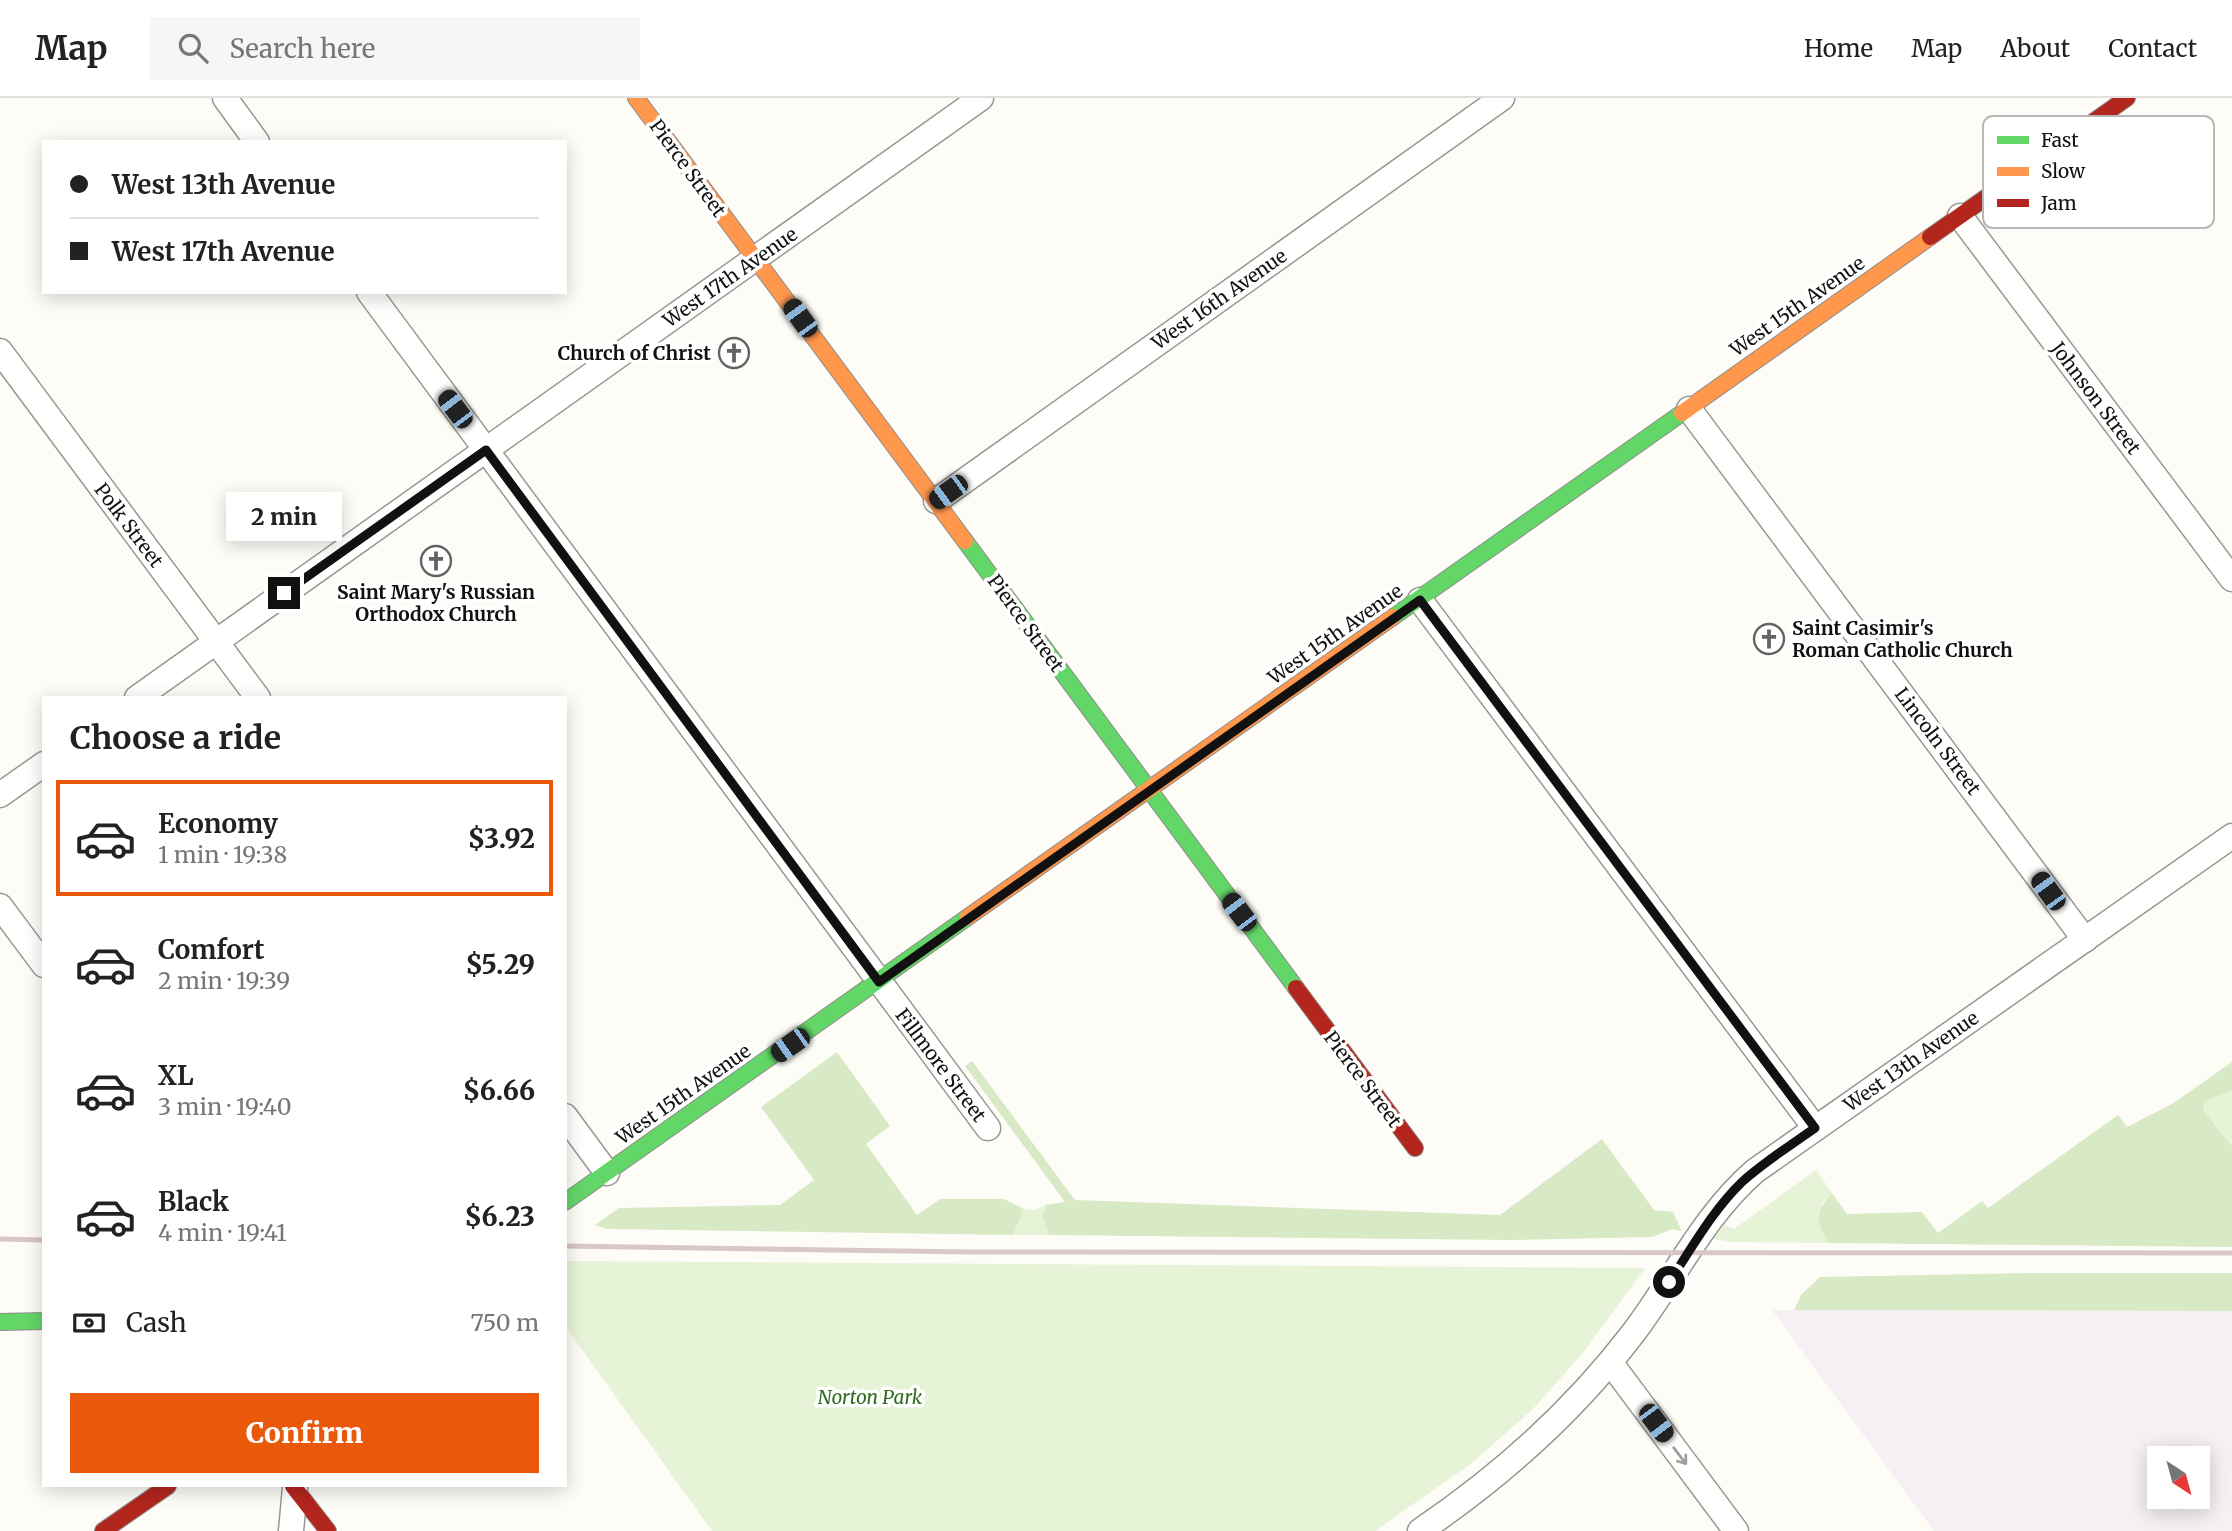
<!DOCTYPE html>
<meta charset="utf-8">
<style>
body{margin:0;font-family:Merriweather,serif;background:#f6f6f6;color:#222;height:100vh;display:flex;flex-direction:column;font-size:26px;white-space:nowrap}
*{box-sizing:border-box;margin:0}
p{font-size:23px;color:#767676}
.icon{flex:none;width:38px;height:38px;fill:none;stroke:currentColor;stroke-width:2;stroke-linecap:round;stroke-linejoin:round}
.map{position:relative;flex:1;overflow:hidden}
.details{position:absolute;left:42px;top:598px;width:525px;height:791px;display:flex;flex-direction:column;background:#fff;border-radius:0px;box-shadow:0 4px 18px #0003}
.details>*{flex:none}
.hud{position:absolute;left:42px;top:42px;width:525px;height:154px;border-radius:0px;box-shadow:0 4px 18px #0003;display:grid;align-content:center;height:154px;padding:0 28px;background:#fff}
.needle{width:46px;rotate:144deg}
.fabs{position:absolute;left:2147px;top:1348px;display:grid;gap:14px}
.fabs a{display:grid;place-items:center;width:63px;height:63px;border-radius:0px;background:#fff;box-shadow:0 4px 18px #0003;font-size:35px}
.end{position:absolute;width:32px;height:32px;margin:-16px;border:9px solid #111;background:#fff;box-shadow:0 0 0 4px #fff}
.from{border-radius:50%}
.bubble{position:absolute;height:49px;border-radius:0px;background:#fff;box-shadow:0 4px 18px #0003;font-size:23px;font-weight:800;line-height:49px;text-align:center}
.car{position:absolute;width:21px;height:42px;margin:-21px -10px;border-radius:9px;box-shadow:0 0 5px 2px #0007;background:linear-gradient(#222 24%,#8ab4d8 0 40%,#222 0 76%,#8ab4d8 0 86%,#222 0)}
.hud b{display:flex;align-items:center;gap:24px;height:66px;font-size:26px}
.hud b+b{border-top:2px solid #e0e0e0}
.hud i{width:18px;height:18px;background:#222}
ul{padding:0;list-style:none}
li{display:flex;align-items:center;gap:21px;height:116px;margin:0 14px 10px;padding:0 14px;border:4px solid transparent;border-radius:0px}
li div{flex:1}
li b{display:block;font-size:26px}
li em{font-style:normal;font-weight:800}
li.current{border-color:#ea580c}
li>.icon{width:63px;height:63px;stroke-width:1.5}
h2{padding:0 28px;font-size:32px;line-height:84px}
.pay{display:flex;align-items:center;gap:18px;height:77px;padding:0 28px;font-size:26px}
.pay p{margin-inline-start:auto}
.action{display:flex;gap:14px;margin-top:auto;padding:14px 28px}
.action a{flex:1;height:80px;border-radius:0px;background:#ea580c;color:#fff;font-size:28px;font-weight:800;line-height:80px;text-align:center}
header{display:flex;align-items:center;gap:42px;box-sizing:border-box;height:98px;padding:0 35px;background:#fff;border-bottom:2px solid #e0e0e0}
header strong{font-size:33px}
nav{display:flex;gap:38px;margin-inline-start:auto;font-size:24px}
.search{width:490px;height:63px;background:#f6f6f6;display:flex;align-items:center;gap:18px;box-sizing:border-box;padding:0 24px;border-radius:0px;color:#767676;font-size:26px}
.map>svg:first-child{display:block}
</style>
<header>
<strong>Map</strong>
<div class="search"><svg class="icon" aria-label="search" viewBox="0 0 24 24"><circle cx="10" cy="10" r="6"/><path d="M15 15l6 6"/></svg>Search here</div>
<nav><a>Home</a><a>Map</a><a>About</a><a>Contact</a></nav>
</header>
<div class="map">
<svg width="2232" height="1433" viewBox="0 0 2232 1433">
<rect width="100%" height="100%" fill="#fdfcf7"/>
<path fill="#f5f0f3" fill-rule="evenodd" d="M1772,1212L2232,1213V1433H1934ZM2160,1360H2198V1398H2160Z"/>
<g fill="#e7f3d7">
<polygon points="2232,992 2232,1048 2203,1012 2205,1003"/>
<polygon points="1816,1072 1832,1095 1822,1105 1822,1135 1829,1145 1730,1144 1713,1141 1724,1127 1734,1131"/>
<polygon points="1046,1107 1042,1118 1049,1137 1013,1137 1024,1111 1035,1112"/>
<polygon points="565,1163 1645,1170 1583,1255 1532,1312 1472,1365 1375,1433 712,1433 565,1228"/>
</g>
<g fill="#d8eac5">
<polygon points="837,954 890,1028 866,1046 917,1117 940,1101 1004,1101 1024,1111 1013,1137 606,1131 595,1127 619,1110 780,1107 814,1082 761,1009"/>
<polygon points="972,963 1075,1102 1500,1117 1602,1041 1654,1112 1673,1114 1682,1133 1672,1131 1652,1139 1511,1142 1049,1137 1042,1118 1046,1107 1065,1104 965,968"/>
<path d="M2232,964V992L2205,1003L2203,1012L2232,1048V1149L1829,1145C1815,1127 1816,1111 1832,1095L1847,1116L1922,1114L1938,1135L1982,1103L1988,1110L2118,1017L2127,1029L2172,1006Z"/>
<polygon points="2030,1175 2232,1175 2232,1213 1794,1212 1801,1197 1820,1179"/>
</g>
<g fill="none" stroke-linecap="round" stroke-linejoin="round">
<g stroke="#979795" stroke-width="27">
<g id="street">
<polyline points="225,0 257,44"/>
<polyline points="1960,118 2232,481"/>
<polyline points="369,194 988,1030"/>
<polyline points="0,253 258,600"/>
<polyline points="1689,311 2085,842"/>
<polyline points="936,403 1502,0"/>
<polyline points="1420,502 1815,1030"/>
<polyline points="137,600 981,0"/>
<polyline points="0,697 44,666"/>
<polyline points="0,808 44,867"/>
<polyline points="565,1018 607,1075"/>
<polyline points="1610,1264 1736,1433"/>
<polyline points="291,1433 295,1390"/>
<path d="M1420,1433C1501,1378 1574,1313 1634,1234C1674,1181 1704,1117 1755,1073L2232,738"/>
</g>
</g>
<g stroke="#8e8d8b" stroke-width="18">
<g id="fast">
<polyline points="965,443 1296,890"/>
<polyline points="1393,519 1682,315"/>
<polyline points="565,1104 968,819"/>
<polyline points="0,1224 44,1223"/>
</g>
</g>
<g stroke="#8e8d8b" stroke-width="18">
<g id="slow">
<polyline points="636,0 965,443"/>
<polyline points="1682,315 1930,139"/>
<polyline points="968,819 1393,519"/>
</g>
</g>
<g stroke="#8e8d8b" stroke-width="18">
<g id="jam">
<polyline points="1930,139 2127,0"/>
<polyline points="1296,890 1415,1050"/>
<polyline points="293,1388 328,1433"/>
<polyline points="103,1433 168,1388"/>
</g>
</g>
<use href="#street" stroke="#fffffe" stroke-width="24"/>
<use href="#fast" stroke="#63d668" stroke-width="16"/>
<use href="#slow" stroke="#ff974d" stroke-width="16"/>
<use href="#jam" stroke="#b3261e" stroke-width="16"/>
<g stroke="#d9c6c7" stroke-width="5">
<polyline points="0,1141 44,1142"/>
<polyline points="565,1148 971,1154 2232,1155"/>
</g>
</g>
<defs><path id="oneway-shaft" d="M-6 0H5M1.5-3L5.5 0L1.5 3" fill="none" stroke-width="1.6" stroke-linecap="round" stroke-linejoin="round" transform="scale(1.75)"/></defs>
<use stroke="#a0a09f" href="#oneway-shaft" transform="translate(1680 1358) rotate(53)"/>
<g fill="none" stroke-linecap="round" stroke-linejoin="round">
<path stroke="#111" stroke-width="9" d="M284,495L486,352L879,884L1420,502L1815,1030C1791,1047 1764,1064 1742,1084C1712,1113 1692,1150 1669,1184"/>
</g>
<defs>
<g id="church-ring" transform="scale(1.575)"><circle r="9.5" fill="#fff" stroke="#646362" stroke-width="1.5"/><path d="M-1.2-6h2.4v3.5h3.3v2.4h-3.3V6h-2.4V-.1h-3.3v-2.4h3.3Z" fill="#646362"/></g>
</defs>
<g fill-rule="evenodd">
<use href="#church-ring" x="734" y="255"/>
<use href="#church-ring" x="436" y="463"/>
<use href="#church-ring" x="1769" y="541"/>
</g>
<g text-anchor="middle" dominant-baseline="central" stroke-width="7" stroke-linejoin="round" paint-order="stroke">
<g font-size="19" fill="#111" stroke="#fff">
<text transform="translate(688 70) rotate(54)">Pierce Street</text>
<text transform="translate(730 179) rotate(-35)">West 17th Avenue</text>
<text transform="translate(1219 201) rotate(-35)">West 16th Avenue</text>
<text transform="translate(1797 208) rotate(-35)">West 15th Avenue</text>
<text transform="translate(2096 300) rotate(53)">Johnson Street</text>
<text transform="translate(129 427) rotate(53)">Polk Street</text>
<text transform="translate(1026 525) rotate(54)">Pierce Street</text>
<text transform="translate(1335 536) rotate(-35)">West 15th Avenue</text>
<text transform="translate(1938 643) rotate(53)">Lincoln Street</text>
<text transform="translate(1911 963) rotate(-35)">West 13th Avenue</text>
<text transform="translate(941 967) rotate(53)">Fillmore Street</text>
<text transform="translate(1363 981) rotate(53)">Pierce Street</text>
<text transform="translate(683 996) rotate(-35)">West 15th Avenue</text>
</g>
<g font-size="19" font-weight="bold" fill="#111" stroke="#fff" text-anchor="end">
<text x="711" y="255">Church of Christ</text>
<text x="436" y="494" text-anchor="middle">Saint Mary's Russian<tspan x="436" dy="22">Orthodox Church</tspan></text>
<text x="1792" y="530" text-anchor="start">Saint Casimir's<tspan x="1792" dy="22">Roman Catholic Church</tspan></text>
</g>
<g font-size="19" font-style="italic" fill="#2f6b1f" stroke="#fff">
<text x="870" y="1299">Norton Park</text>
</g>
</g>
<rect x="1983" y="18" width="231" height="112" rx="10" fill="#fff" stroke="#b8b8b8" stroke-width="2"/>
<rect x="1997" y="38" width="32" height="8" fill="#63d668"/>
<rect x="1997" y="69" width="32" height="9" fill="#ff974d"/>
<rect x="1997" y="101" width="32" height="8" fill="#b3261e"/>
<g font-size="19" fill="#111">
<text x="2041" y="49">Fast</text>
<text x="2041" y="80">Slow</text>
<text x="2041" y="112">Jam</text>
</g>
</svg>
<div class="fabs">
<a><svg class="needle" viewBox="-14 -14 28 28"><path d="M0-13l5 13h-10z" fill="#e53935"/><path d="M0 13l5-13h-10z" fill="#767676"/></svg></a>
</div>
<i class="end from" style="left:1669px;top:1184px"></i>
<i class="end" style="left:284px;top:495px"></i>
<div class="bubble" style="left:226px;top:394px;width:116px">2 min</div>
<i class="car" style="left:800px;top:220px;rotate:324deg"></i>
<i class="car" style="left:455px;top:311px;rotate:323deg"></i>
<i class="car" style="left:948px;top:394px;rotate:234deg"></i>
<i class="car" style="left:2048px;top:793px;rotate:324deg"></i>
<i class="car" style="left:1239px;top:814px;rotate:323deg"></i>
<i class="car" style="left:790px;top:947px;rotate:235deg"></i>
<i class="car" style="left:1656px;top:1325px;rotate:143deg"></i>
<div class="hud">
<b><i class="from"></i>West 13th Avenue</b>
<b><i></i>West 17th Avenue</b>
</div>
<section class="details">
<h2>Choose a ride</h2>
<ul>
<li class="current"><svg class="icon" aria-label="car" viewBox="0 0 24 24"><path d="M5 17H2v-5l4-1 3-4h7l3 4 3 1v5h-3M9 17h6M6 11h13"/><circle cx="7" cy="17" r="2"/><circle cx="17" cy="17" r="2"/></svg><div><b>Economy</b><p>1 min · 19:38</p></div><em>$3.92</em></li>
<li><svg class="icon" aria-label="car" viewBox="0 0 24 24"><path d="M5 17H2v-5l4-1 3-4h7l3 4 3 1v5h-3M9 17h6M6 11h13"/><circle cx="7" cy="17" r="2"/><circle cx="17" cy="17" r="2"/></svg><div><b>Comfort</b><p>2 min · 19:39</p></div><em>$5.29</em></li>
<li><svg class="icon" aria-label="car" viewBox="0 0 24 24"><path d="M5 17H2v-5l4-1 3-4h7l3 4 3 1v5h-3M9 17h6M6 11h13"/><circle cx="7" cy="17" r="2"/><circle cx="17" cy="17" r="2"/></svg><div><b>XL</b><p>3 min · 19:40</p></div><em>$6.66</em></li>
<li><svg class="icon" aria-label="car" viewBox="0 0 24 24"><path d="M5 17H2v-5l4-1 3-4h7l3 4 3 1v5h-3M9 17h6M6 11h13"/><circle cx="7" cy="17" r="2"/><circle cx="17" cy="17" r="2"/></svg><div><b>Black</b><p>4 min · 19:41</p></div><em>$6.23</em></li>
</ul>
<div class="pay"><svg class="icon" aria-label="cash" viewBox="0 0 24 24"><path d="M3 7h18v10H3z"/><circle cx="12" cy="12" r="2"/></svg>Cash<p>750 m</p></div>
<div class="action"><a>Confirm</a></div>
</section>
</div>
